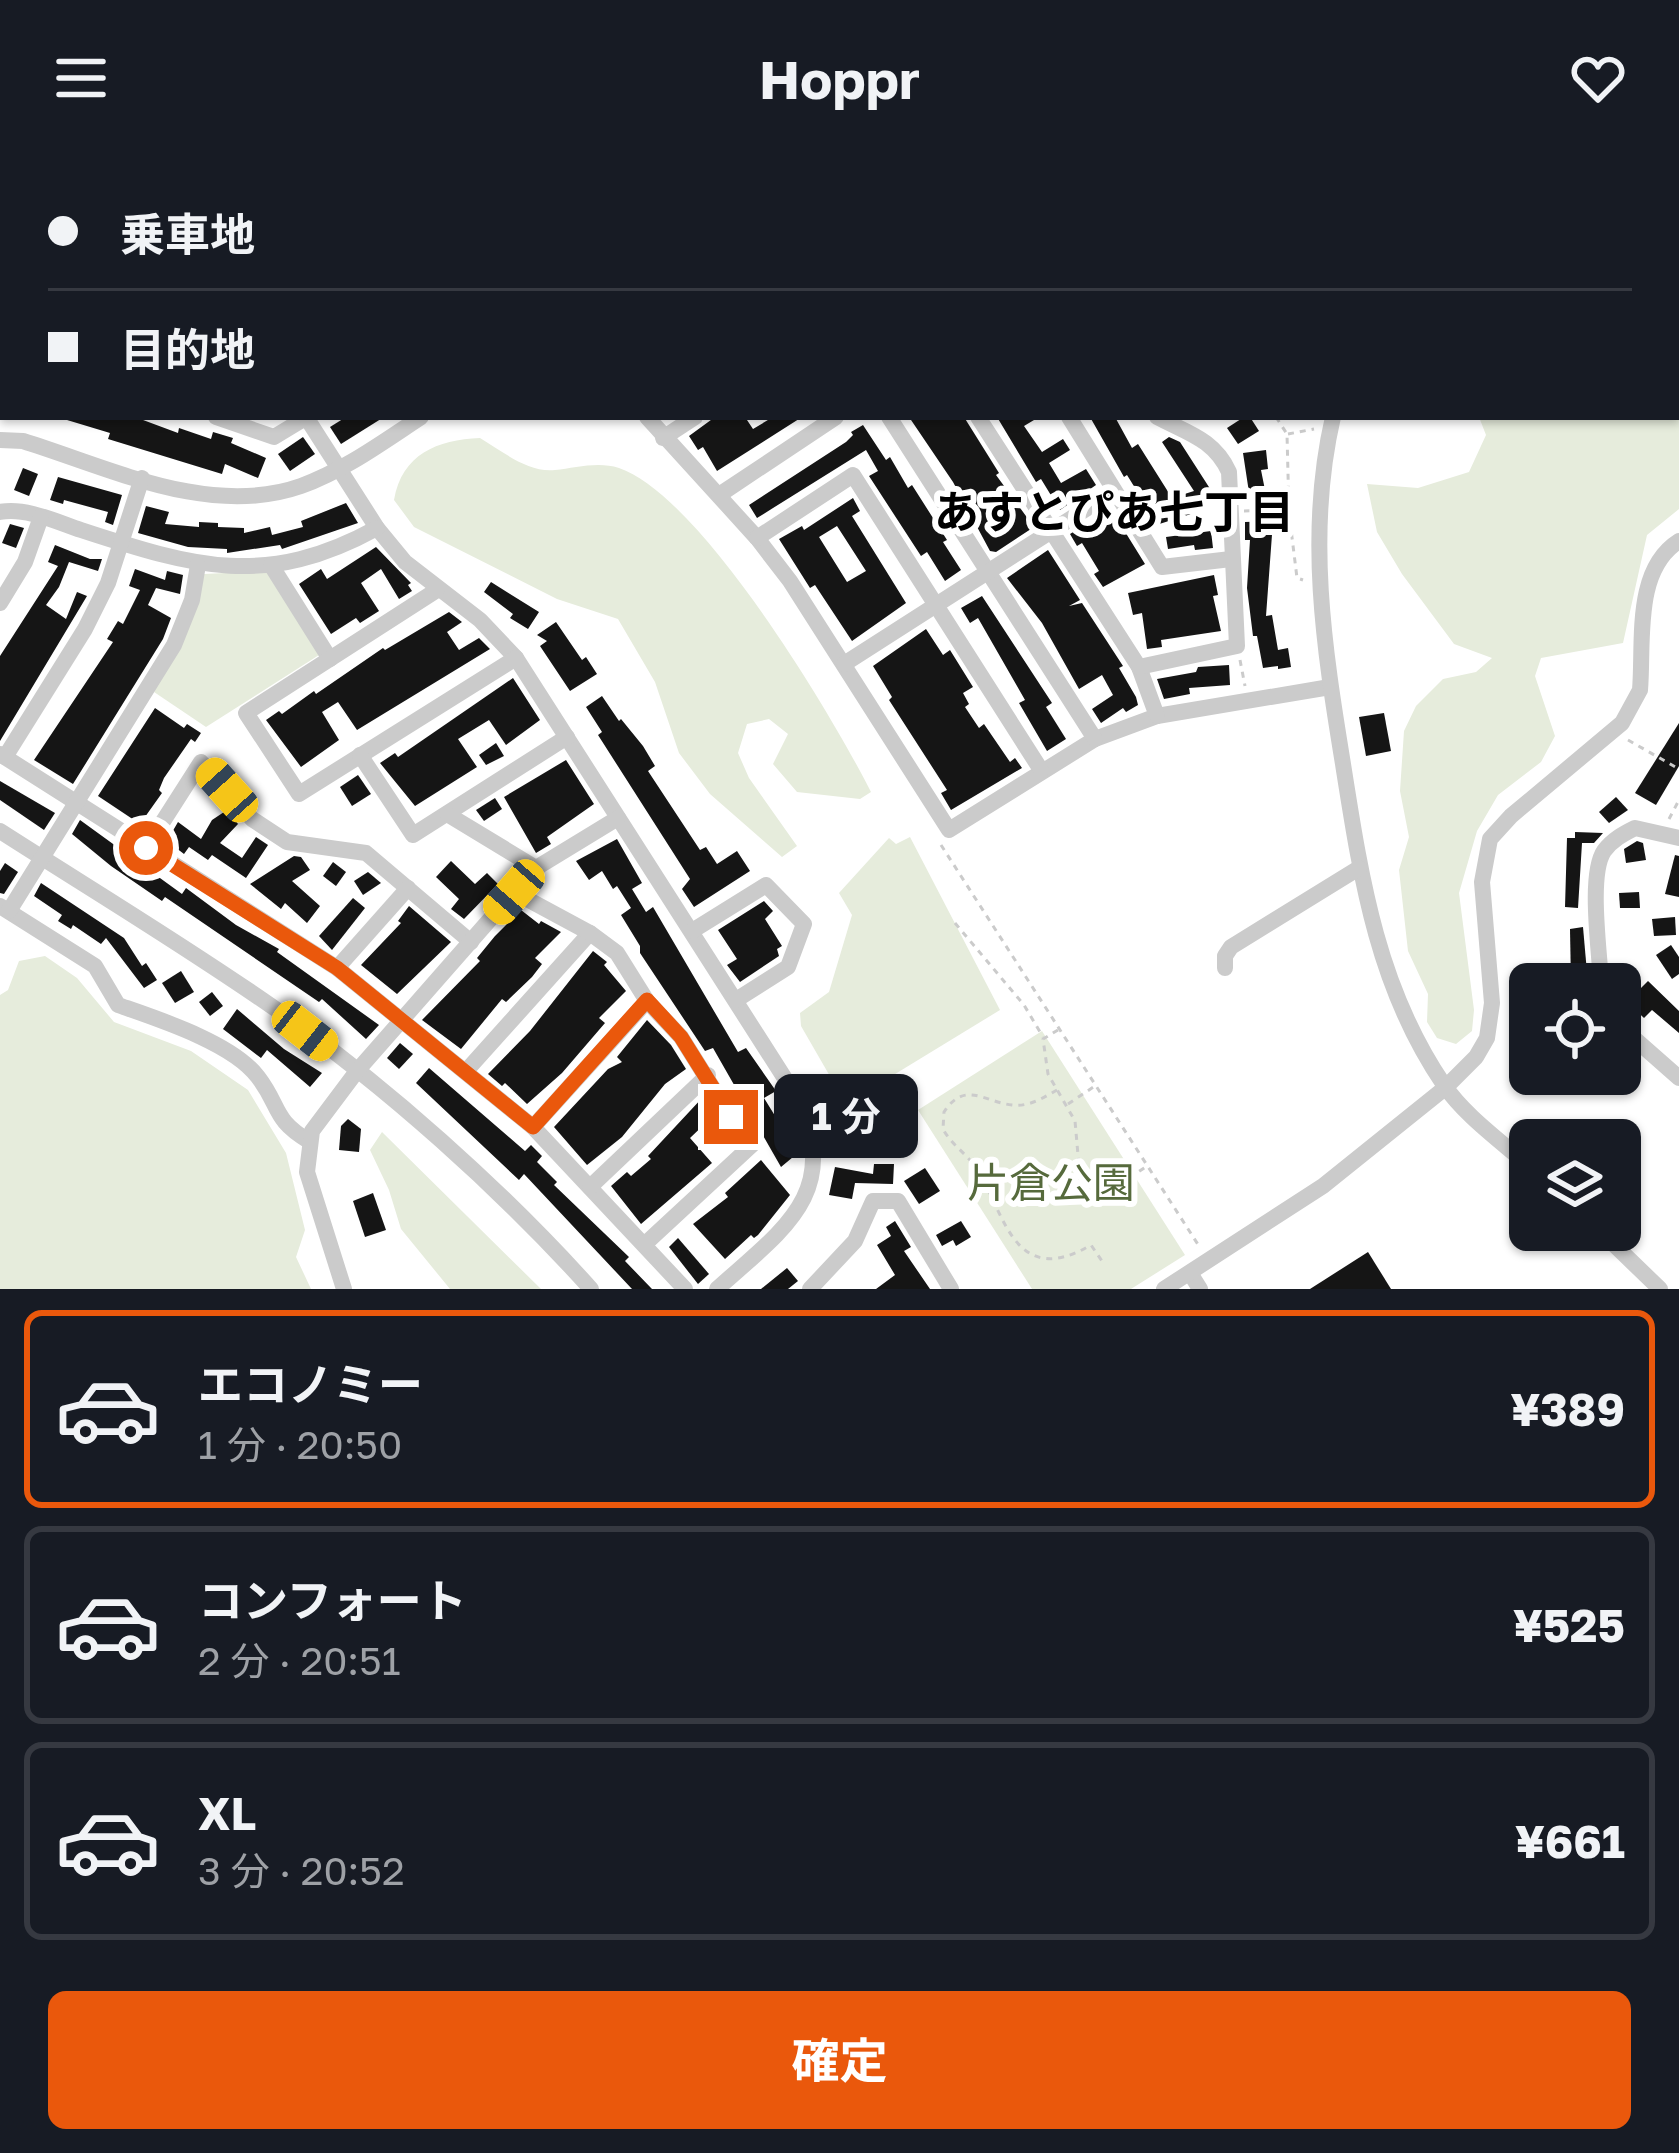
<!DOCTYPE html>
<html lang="ja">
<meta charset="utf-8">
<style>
body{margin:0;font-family:"Golos Text","Noto Sans JP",sans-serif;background:#20242c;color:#f1f3f6;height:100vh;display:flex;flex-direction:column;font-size:45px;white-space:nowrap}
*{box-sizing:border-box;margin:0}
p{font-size:39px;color:#9ea1a6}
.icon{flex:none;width:66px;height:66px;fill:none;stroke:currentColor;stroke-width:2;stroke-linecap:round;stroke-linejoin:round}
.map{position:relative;height:1133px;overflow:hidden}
.drawer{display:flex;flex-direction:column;background:#171b24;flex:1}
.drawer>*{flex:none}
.guide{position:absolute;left:0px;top:0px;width:1680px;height:264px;box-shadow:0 3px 9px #0004;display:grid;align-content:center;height:264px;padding:0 48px;background:#171b24}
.fabs{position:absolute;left:1509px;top:807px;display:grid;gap:24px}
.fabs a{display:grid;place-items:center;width:132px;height:132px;border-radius:18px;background:#171b24;box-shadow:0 3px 9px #0004;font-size:60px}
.end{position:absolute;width:54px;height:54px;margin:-27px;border:15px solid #ea580c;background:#fff;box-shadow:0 0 0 6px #fff}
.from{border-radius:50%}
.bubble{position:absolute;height:84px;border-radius:18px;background:#171b24;box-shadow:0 3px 9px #0004;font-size:39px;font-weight:700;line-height:84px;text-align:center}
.car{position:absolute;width:36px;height:72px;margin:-36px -18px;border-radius:15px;box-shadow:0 0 9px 3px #0007;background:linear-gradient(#f5c518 24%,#345 0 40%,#f5c518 0 76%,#345 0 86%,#f5c518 0)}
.guide b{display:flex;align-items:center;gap:42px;height:114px;font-size:45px}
.guide b+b{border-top:3px solid #363941}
.guide i{width:30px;height:30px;background:#f1f3f6}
ul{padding:21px 0 0;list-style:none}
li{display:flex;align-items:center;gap:36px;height:198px;margin:0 24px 18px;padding:0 24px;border:6px solid #363941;border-radius:18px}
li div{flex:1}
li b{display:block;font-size:45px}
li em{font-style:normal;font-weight:700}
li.on{border-color:#ea580c}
li>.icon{width:108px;height:108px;stroke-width:1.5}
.button{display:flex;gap:24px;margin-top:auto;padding:24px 48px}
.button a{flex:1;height:138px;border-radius:18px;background:#ea580c;color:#fff;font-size:48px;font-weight:700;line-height:138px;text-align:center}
header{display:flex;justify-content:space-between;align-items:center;height:156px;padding:0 48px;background:#171b24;font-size:54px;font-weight:700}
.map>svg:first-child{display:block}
</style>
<header><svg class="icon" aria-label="menu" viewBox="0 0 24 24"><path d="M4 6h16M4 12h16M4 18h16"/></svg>Hoppr<svg class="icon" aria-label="heart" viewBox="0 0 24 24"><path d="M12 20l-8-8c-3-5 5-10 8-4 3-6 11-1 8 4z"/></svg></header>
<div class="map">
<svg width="1679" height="1133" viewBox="0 0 1679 1133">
<rect width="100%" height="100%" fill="#fff"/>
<g fill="#e6ecdc">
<polygon points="0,0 54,0 3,3 3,256"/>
<polygon points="945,0 1154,0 949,3"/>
<polygon points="1435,0 1679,0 1679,353 1647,379 1623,487 1541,502 1535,520 1555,580 1541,606 1498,639 1477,675 1459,737 1474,854 1472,875 1456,888 1437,882 1427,866 1428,838 1408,795 1399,714 1409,681 1400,635 1404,575 1416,550 1443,523 1476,516 1492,502 1454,488 1402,418 1377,376 1367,328 1418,332 1469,316 1486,279 1479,261 1677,261 1677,3 1433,3"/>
<path d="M480,282C502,295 528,317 555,314C575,312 598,305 619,312C701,340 831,557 871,636L860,643L797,636L773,608L788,578L769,563L747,568L738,597L749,622L797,690L782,701L710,638L679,597L655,526L618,463L557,443L414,371L394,344C402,298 437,284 480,282Z"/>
<polygon points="266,415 319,499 206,571 154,536 204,418"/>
<polygon points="910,681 1000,854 846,948 801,870 800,857 829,836 852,759 839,737 889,682 896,688"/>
<polygon points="45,800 77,822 114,866 191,895 248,934 286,997 305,1074 296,1101 311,1133 0,1133 0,839 8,834 19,805"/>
<polygon points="1042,875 1185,1099 1131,1133 1032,1133 918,954"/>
<polygon points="382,976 541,1133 450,1133 401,1073 389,1034 370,994"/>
</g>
<g fill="#151515" fill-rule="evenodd">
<polygon points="67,261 135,261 178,277 179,272 211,283 213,276 233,282 231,287 266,302 258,322 225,308 222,318 108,283 110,277 67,264"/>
<polygon points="346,261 384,261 341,288 330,271"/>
<polygon points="715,261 745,261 753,273 773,261 802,261 717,315 703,291 698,294 689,280"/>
<polygon points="909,261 964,261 999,317 996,319 1034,371 996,396 990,395 953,326"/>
<polygon points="997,261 1039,261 1024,270 1042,296 1063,283 1070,294 1049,307 1061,327 1086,313 1096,329 1060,354 1041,323 1036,326"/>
<polygon points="1090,261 1115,261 1132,292 1138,288 1172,342 1194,335 1162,286 1169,281 1180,286 1216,342 1191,358 1153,370 1145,348 1127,319 1124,321"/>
<polygon points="1244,261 1250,261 1259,275 1238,288 1227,272"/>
<polygon points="863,269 886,304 890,301 908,332 912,329 947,384 943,386 961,414 945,425 927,396 921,400 869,320 878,315 866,294 757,362 749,349 846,286 853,279 851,276"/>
<polygon points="303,281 315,298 290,315 278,298"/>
<polygon points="1266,294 1268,313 1261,314 1266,339 1250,343 1243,297"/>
<polygon points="23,312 38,318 29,340 14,334"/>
<polygon points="58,321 122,339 113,369 105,366 108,356 64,344 63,348 50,344"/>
<path d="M853,342L860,355L852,360L906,447L852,485L815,429L810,432L779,383L802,370L804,374ZM837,370L866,415L847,426L819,381Z"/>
<polygon points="346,347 358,367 282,393 280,389 227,397 227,393 188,391 138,377 146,350 169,356 165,368 199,371 199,366 218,367 218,371 244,372 244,377 270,371 272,379 303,371 301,365"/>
<polygon points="1114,358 1145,408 1103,431 1094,418 1099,415 1082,387 1077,390 1070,378 1089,366 1092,372"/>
<polygon points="1273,365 1266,460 1272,459 1278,494 1288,492 1291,511 1278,513 1278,510 1263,512 1257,480 1253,480 1247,432 1250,384 1245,384 1245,366"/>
<polygon points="10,368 24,372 16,392 2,387"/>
<polygon points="1211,375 1213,392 1195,394 1194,389 1168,393 1166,381"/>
<polygon points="55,389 90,403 102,403 98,415 69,406 59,431 46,449 66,463 77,436 87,440 0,585 0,500 58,410 48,406"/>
<polygon points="376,391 411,427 408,429 412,435 399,443 381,413 361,427 379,455 360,467 356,462 331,478 299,428 321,413 327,423"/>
<polygon points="1048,394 1080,444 1069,450 1082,447 1123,510 1119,512 1136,541 1138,549 1126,556 1123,552 1101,567 1092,553 1113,539 1102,519 1079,533 1042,467 1007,422"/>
<polygon points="135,413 165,424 167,415 183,419 180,438 156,432 148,449 171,462 163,483 73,628 34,604 113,486 107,483 118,465 123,468 140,434 129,430"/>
<polygon points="1214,419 1218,439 1213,440 1221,475 1161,484 1162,491 1147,493 1142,457 1133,459 1128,437"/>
<polygon points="491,426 539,456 528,473 510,462 513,458 484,436"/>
<polygon points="982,440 1052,547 1046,551 1066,583 1047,595 1019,547 1025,544 978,462 970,467 961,452"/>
<polygon points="449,456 462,466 447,476 459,494 479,482 490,493 357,574 338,546 322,556 339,584 301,611 266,564 279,555 282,558 314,535 316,538 383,492 385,494"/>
<polygon points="556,466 582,504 586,501 597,518 570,535 540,490 547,485 537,479"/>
<polygon points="926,473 943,499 950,494 973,531 963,537 969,548 965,551 979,572 984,568 1010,606 1015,602 1022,612 951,654 941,637 947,634 889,544 892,541 873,510"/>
<polygon points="1229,509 1230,529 1189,532 1190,538 1164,543 1157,523 1196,516 1198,511"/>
<polygon points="513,522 540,564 506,589 489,564 458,583 477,611 415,650 380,607 395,597 398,601"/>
<polygon points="602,540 619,565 621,563 643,590 655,610 648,615 700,694 706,691 717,708 737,695 750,715 694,751 682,733 690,723 598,579 602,576 586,551"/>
<polygon points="155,552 184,572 187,568 201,577 195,586 191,583 164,622 159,634 162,637 140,668 98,640"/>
<polygon points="1384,557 1391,595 1366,600 1359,561"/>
<polygon points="1679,567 1679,610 1656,649 1635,637"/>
<polygon points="496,587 504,600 486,609 479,599"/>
<polygon points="566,604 594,648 547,681 551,688 536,697 504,641"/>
<polygon points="358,619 371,638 352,650 340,631"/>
<polygon points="0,625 55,657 44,674 0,644"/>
<polygon points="1616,641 1628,654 1609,667 1599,656"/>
<polygon points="495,642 502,653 484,665 476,654"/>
<polygon points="227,654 238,668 220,687 242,702 256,681 268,689 246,722 212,699 208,704 189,691 184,698 167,685 178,666 201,683 212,664"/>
<polygon points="80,664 182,738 186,732 236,769 279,793 277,796 379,869 366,883 322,843 319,846 165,741 162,745 111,710 72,678"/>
<polygon points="1575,676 1603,677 1594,687 1582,687 1578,752 1565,751 1567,682 1575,682"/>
<polygon points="617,683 642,727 632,733 646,756 653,751 738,896 746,892 776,935 764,942 785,976 792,970 796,975 799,996 781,1011 713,892 705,895 640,797 640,790 621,759 631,752 617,730 613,733 602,715 589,724 576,705"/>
<polygon points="1637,685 1643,687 1646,704 1626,707 1624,693"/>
<polygon points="1675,699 1679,700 1679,741 1665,738"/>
<polygon points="294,700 301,701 310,714 292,725 320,750 307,767 285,747 281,753 250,728"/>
<polygon points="451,705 475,728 487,717 498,728 464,763 451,753 459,743 436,721"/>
<polygon points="333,706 346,716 336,730 323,720"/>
<polygon points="5,707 18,716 4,738 0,737 0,715"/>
<polygon points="368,716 381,727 363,739 354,725"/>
<polygon points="41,727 124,782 142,810 146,807 157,824 144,832 106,782 101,788 73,769 71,773 58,765 62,759 34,740"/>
<polygon points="1639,736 1640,752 1620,752 1619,737"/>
<polygon points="353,742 365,752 332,794 319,780"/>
<polygon points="764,745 773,755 765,763 782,790 777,793 779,800 740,826 727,809 737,803 718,774"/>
<polygon points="409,750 451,786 397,838 361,809 401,767 398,765"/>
<polygon points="521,754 539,768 541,765 561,776 535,802 542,808 532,821 506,846 502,843 461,893 422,864 480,805 477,802 495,780"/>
<polygon points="1675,761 1676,779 1654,780 1652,763"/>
<polygon points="1583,771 1588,828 1571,828 1570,773"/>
<polygon points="1671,789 1679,801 1679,818 1672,823 1656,799"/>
<polygon points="593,795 607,806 604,809 626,835 599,862 605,867 562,917 527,948 505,927 502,930 488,918 530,875"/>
<polygon points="181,815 194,836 175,847 162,827"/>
<polygon points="1648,825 1679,855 1679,877 1652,854 1644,862 1627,846"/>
<polygon points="212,836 223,850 210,860 199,846"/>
<polygon points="237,853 284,893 322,917 310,931 267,894 261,902 223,873"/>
<polygon points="647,864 671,889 686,913 665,928 622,981 587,1009 554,971 608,913 622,906 617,901"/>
<polygon points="400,887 413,898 399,913 387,902"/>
<polygon points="429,912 525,995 531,989 542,1000 537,1006 557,1026 554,1029 629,1101 625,1105 652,1133 632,1133 524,1018 519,1024 416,927"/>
<polygon points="703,941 709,950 705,954 712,961 690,982 712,1007 641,1068 611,1030 627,1016 631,1020 651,1003 648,1000"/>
<polygon points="348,963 361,973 359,996 339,994 341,970"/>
<polygon points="761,1004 790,1039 758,1079 754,1082 751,1079 725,1103 693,1068 728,1041 725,1037"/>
<polygon points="874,1008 894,1008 893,1028 855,1027 852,1043 829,1039 835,1011 873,1018"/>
<polygon points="925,1012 940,1035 919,1048 904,1025"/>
<polygon points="373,1037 386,1074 365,1081 353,1045"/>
<polygon points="895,1065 911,1091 904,1095 930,1133 876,1133 895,1119 877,1089 891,1080 886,1071"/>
<polygon points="961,1065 971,1081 956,1090 953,1084 942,1090 936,1079"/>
<polygon points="678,1082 709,1118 698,1128 669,1091"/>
<polygon points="1368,1096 1391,1133 1310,1133"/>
<polygon points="787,1112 798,1125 788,1133 761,1133"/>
</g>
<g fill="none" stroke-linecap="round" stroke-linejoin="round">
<g stroke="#cbcbcb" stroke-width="3" stroke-dasharray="6 6" stroke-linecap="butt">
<polyline points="1276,261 1287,278 1289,357 1297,422 1303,424"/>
<polyline points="1288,278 1314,273"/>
<polyline points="1244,355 1288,354"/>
<polyline points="1240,504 1245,530"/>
<polyline points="1628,584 1679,613"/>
<polyline points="1669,663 1679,644"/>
<polyline points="941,689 1199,1090"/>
<polyline points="955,767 1024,849 1043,881"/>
<polyline points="1058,874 1043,883 1048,918 1075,965 1079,1010 1098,1043 1147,1010"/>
<path d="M1057,934C1043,942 1029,951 1012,949C984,946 965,924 944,956L943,973C952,990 969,999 979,1016C1005,1061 1016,1133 1091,1089L1104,1108"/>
<polyline points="1068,948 1095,930"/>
</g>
<g stroke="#cbcbcb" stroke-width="16">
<polyline points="144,0 145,3"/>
<polyline points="241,0 243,3"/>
<polyline points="432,0 433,3"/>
<polyline points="641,0 643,3"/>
<polyline points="747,0 749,3"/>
<polyline points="66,3 67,0"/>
<polyline points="673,3 682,0"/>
<polyline points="1186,3 1186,0"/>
<polyline points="1321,3 1321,0"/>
<polyline points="1399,3 1400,0"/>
<polyline points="216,261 274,281 307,261"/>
<path d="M306,261L377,372L405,406L480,464L516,502L798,943C842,1038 782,1074 717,1133"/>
<polyline points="647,261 757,382 790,425 949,674 1095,583 1157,560 1330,531"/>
<polyline points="889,261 1095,583"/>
<polyline points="978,261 1139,511 1157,560"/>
<polyline points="1069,261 1162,411 1231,403"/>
<path d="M1333,261C1306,377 1324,492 1343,608C1361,722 1377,831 1444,929C1465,960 1502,986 1530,1011"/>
<polyline points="663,282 695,261"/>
<path d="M0,284L23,285C110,312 210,362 301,330C345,314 383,286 421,261"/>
<polyline points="719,339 836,261"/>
<path d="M0,356C26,351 57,366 81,374C194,411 266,433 377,372"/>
<polyline points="757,382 853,319 1041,614"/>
<polyline points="271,409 330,503"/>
<polyline points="437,434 246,557 299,638 516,502"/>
<polyline points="0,447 25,406 41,361"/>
<polyline points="844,508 1114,335"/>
<path d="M1139,511L1237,490L1229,316C1214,283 1187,277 1157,261"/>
<polyline points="0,598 337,812 533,971 685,1133"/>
<polyline points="360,599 413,679 567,581"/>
<polyline points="5,601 85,473 108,427 142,322"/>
<polyline points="447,658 536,712 618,662"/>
<path d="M0,675C92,734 187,791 277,854C386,930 502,1034 591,1133"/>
<polyline points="146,692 201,606 252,663 287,686 366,697 471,786"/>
<path d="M0,750L95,810L118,849C158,863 233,887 258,921C281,951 272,963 309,985"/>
<polyline points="9,755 174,489 192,444 198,409"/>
<polyline points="692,775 766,729 804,768 788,811 736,844"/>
<polyline points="337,812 408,732"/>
<polyline points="1225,812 1225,800 1231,791 1359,712"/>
<path d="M1601,828C1600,798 1588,719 1604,695C1612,684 1623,678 1635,672L1679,682"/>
<polyline points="1620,870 1679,922"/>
<polyline points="467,914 590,777"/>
<polyline points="533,971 647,845"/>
<polyline points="590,1031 708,919"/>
<polyline points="1599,1074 1660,1133"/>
<polyline points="1190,1117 1200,1133"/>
<polyline points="344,1133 307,1016 312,975 357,915 514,736 590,777 617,797 647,845 681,881 731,961 753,988 645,1088"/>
<polyline points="810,1133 855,1085 873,1045 898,1045 951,1133"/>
<path d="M1164,1133L1323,1030L1445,932L1476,901L1487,882L1492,847L1482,726L1490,683L1511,660L1622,567L1640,534C1644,487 1633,414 1679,385"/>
</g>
</g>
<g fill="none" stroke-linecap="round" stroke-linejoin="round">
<polyline stroke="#ea580c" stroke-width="15" points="146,692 337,812 533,971 647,844 681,881 731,961"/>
</g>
<g text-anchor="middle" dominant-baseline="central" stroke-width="12" stroke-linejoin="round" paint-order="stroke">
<g font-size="42" fill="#566a3c" stroke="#fff">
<text x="1051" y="1026">片倉公園</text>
</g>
<g font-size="45" font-weight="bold" fill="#000" stroke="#fff">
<text x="1114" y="355">あすとぴあ七丁目</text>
</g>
</g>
</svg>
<div class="fabs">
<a><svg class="icon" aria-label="locate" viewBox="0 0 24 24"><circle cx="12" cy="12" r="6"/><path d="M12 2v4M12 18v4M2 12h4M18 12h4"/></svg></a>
<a><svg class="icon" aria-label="layers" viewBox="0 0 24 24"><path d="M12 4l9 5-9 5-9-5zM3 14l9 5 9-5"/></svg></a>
</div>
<i class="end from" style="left:146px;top:692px"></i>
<i class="end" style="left:731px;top:961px"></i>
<div class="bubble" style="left:774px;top:918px;width:144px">1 分</div>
<i class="car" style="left:227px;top:634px;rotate:318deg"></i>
<i class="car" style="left:514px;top:736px;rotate:221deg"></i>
<i class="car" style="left:305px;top:875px;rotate:128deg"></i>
<div class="guide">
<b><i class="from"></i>乗車地</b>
<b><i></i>目的地</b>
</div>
</div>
<section class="drawer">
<ul>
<li class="on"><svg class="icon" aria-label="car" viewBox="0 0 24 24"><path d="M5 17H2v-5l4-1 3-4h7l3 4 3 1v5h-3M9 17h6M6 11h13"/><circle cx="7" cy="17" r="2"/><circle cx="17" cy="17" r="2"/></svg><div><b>エコノミー</b><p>1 分 · 20:50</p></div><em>¥389</em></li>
<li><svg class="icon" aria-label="car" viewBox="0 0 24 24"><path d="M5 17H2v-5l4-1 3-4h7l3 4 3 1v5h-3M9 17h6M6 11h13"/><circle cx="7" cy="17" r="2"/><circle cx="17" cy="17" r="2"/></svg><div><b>コンフォート</b><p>2 分 · 20:51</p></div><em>¥525</em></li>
<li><svg class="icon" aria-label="car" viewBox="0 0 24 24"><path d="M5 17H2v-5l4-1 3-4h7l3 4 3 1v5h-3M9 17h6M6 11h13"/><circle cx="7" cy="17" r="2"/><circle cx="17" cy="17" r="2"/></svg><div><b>XL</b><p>3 分 · 20:52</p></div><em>¥661</em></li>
</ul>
<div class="button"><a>確定</a></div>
</section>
